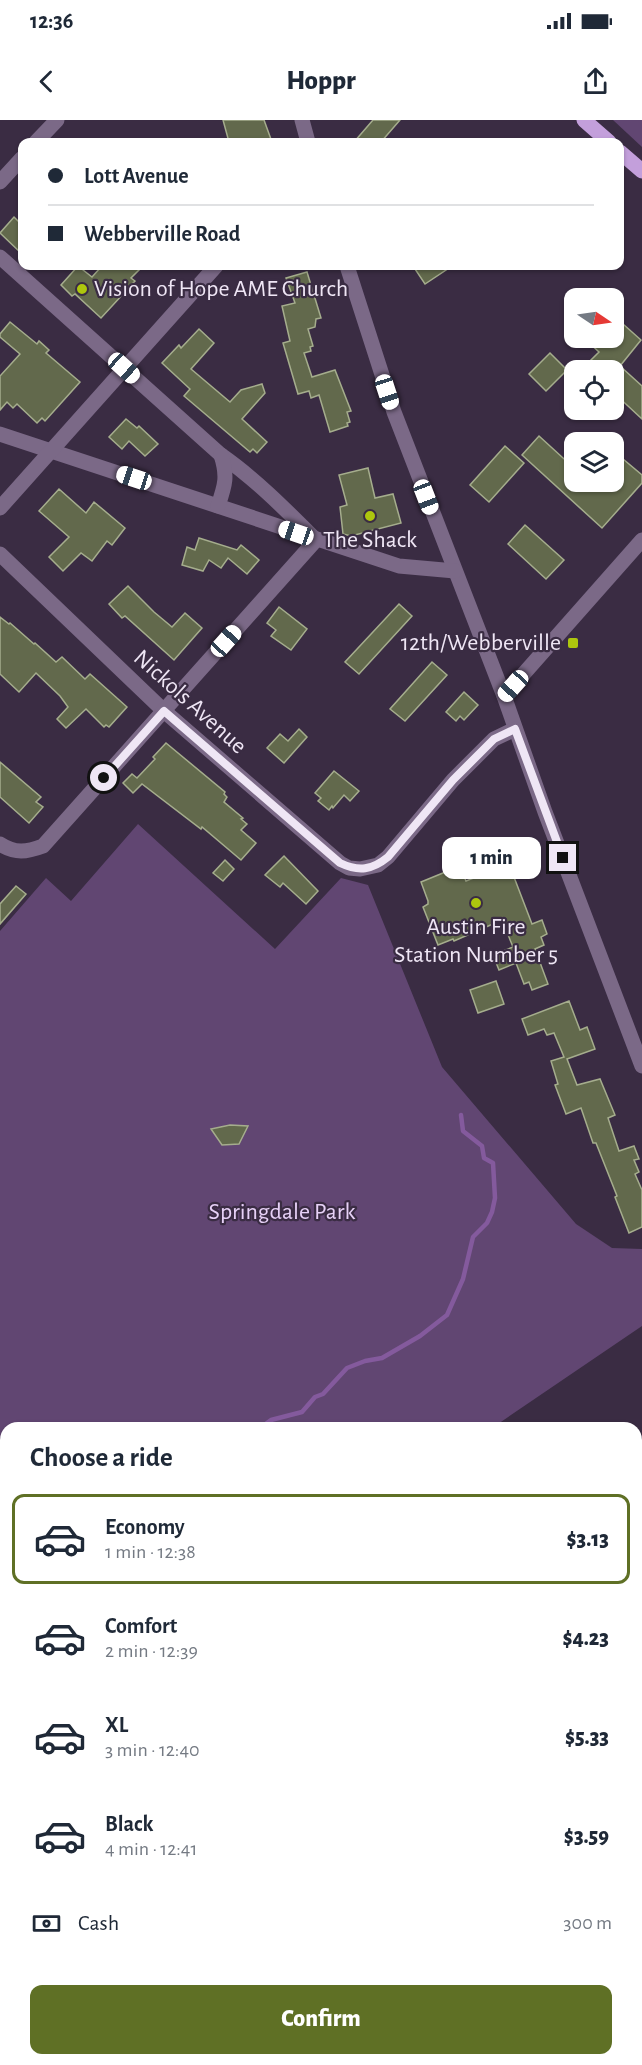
<!DOCTYPE html>
<meta charset="utf-8">
<style>
body{margin:0;font-family:"Alegreya Sans",sans-serif;background:#f2f2f3;color:#1f2937;height:100vh;display:flex;flex-direction:column;font-size:22px;white-space:nowrap}
*{box-sizing:border-box;margin:0}
p{font-size:20px;color:#747a83}
.icon{flex:none;width:33px;height:33px;fill:none;stroke:currentColor;stroke-width:2;stroke-linecap:round;stroke-linejoin:round}
.map{position:relative;flex:1;overflow:hidden}
.drawer{position:absolute;left:0px;top:1302px;width:642px;height:644px;display:flex;flex-direction:column;background:#fff;border-radius:18px 18px 0 0;box-shadow:0 2px 4px #0004}
.drawer>*{flex:none}
.guide{position:absolute;left:18px;top:18px;width:606px;height:132px;border-radius:12px;box-shadow:0 2px 4px #0004;display:grid;align-content:center;height:132px;padding:0 30px;background:#fff}
.needle{width:39px;rotate:103deg}
.fabs{position:absolute;left:564px;top:168px;display:grid;gap:12px}
.fabs a{display:grid;place-items:center;width:60px;height:60px;border-radius:12px;background:#fff;box-shadow:0 2px 4px #0004;font-size:30px}
.end{position:absolute;width:27px;height:27px;margin:-14px;border:8px solid #efe6f5;background:#111;box-shadow:0 0 0 3px #111}
.from{border-radius:50%}
.bubble{position:absolute;height:42px;border-radius:12px;background:#fff;box-shadow:0 2px 4px #0004;font-size:20px;font-weight:800;line-height:42px;text-align:center}
.car{position:absolute;width:18px;height:36px;margin:-18px -9px;border-radius:8px;box-shadow:0 0 4px 2px #0007;background:linear-gradient(#fff 24%,#345 0 40%,#fff 0 76%,#345 0 86%,#fff 0)}
.guide b{display:flex;align-items:center;gap:21px;height:57px;font-size:22px}
.guide b+b{border-top:2px solid #e0e1e3}
.guide i{width:15px;height:15px;background:#1f2937}
ul{padding:0;list-style:none}
li{display:flex;align-items:center;gap:18px;height:90px;margin:0 12px 9px;padding:0 18px;border:3px solid transparent;border-radius:12px}
li div{flex:1}
li b{display:block;font-size:22px}
li em{font-style:normal;font-weight:800}
li.selected{border-color:#5f7025}
li>.icon{width:54px;height:54px;stroke-width:1.5}
h2{padding:0 30px;font-size:27px;line-height:72px}
.pay{display:flex;align-items:center;gap:15px;height:66px;padding:0 30px;font-size:22px}
.pay p{margin-inline-start:auto}
.cta{display:flex;gap:12px;margin-top:auto;padding:12px 30px}
.cta a{flex:1;height:69px;border-radius:12px;background:#5f7025;color:#fff;font-size:24px;font-weight:800;line-height:69px;text-align:center}
.status{display:flex;justify-content:space-between;align-items:center;height:42px;padding:0 30px;background:#fff;direction:ltr}
.status svg{height:16px;fill:currentColor}
header{display:flex;justify-content:space-between;align-items:center;height:78px;padding:0 30px;background:#fff;font-size:27px;font-weight:800}
.map>svg:first-child{display:block}
</style>
<div class="status"><b>12:36</b><svg viewBox="0 0 49 12"><path d="M0 12V9h3v3zM5 12V6h3v6zM10 12V3h3v9zM15 12V0h3v12zM26 1h20v11H26zM47 4h2v5h-2z"/></svg></div>
<header><svg class="icon" aria-label="back" viewBox="0 0 24 24"><path d="M15 5l-7 7 7 7"/></svg>Hoppr<svg class="icon" aria-label="share" viewBox="0 0 24 24"><path d="M12 15V3M7 8l5-5 5 5M5 13v7h14v-7"/></svg></header>
<div class="map">
<svg width="642" height="1945" viewBox="0 0 642 1945">
<rect width="100%" height="100%" fill="#3a2c43"/>
<g fill="#614672">
<polygon points="613,0 642,0 642,27"/>
<polygon points="138,704 275,829 341,758 368,765 442,947 576,1104 612,1128 642,1129 642,1206 492,1308 6,1308 6,1457 0,1455 0,811 46,758 71,781"/>
<polygon points="6,1815 6,1885 0,1881 0,1819"/>
<polygon points="642,1868 642,1945 282,1945 274,1940 636,1940 636,1870"/>
<polygon points="68,1940 160,1940 161,1945 73,1945"/>
</g>
<g fill="none" stroke-linecap="round" stroke-linejoin="round">
<polyline stroke="#845a9d" stroke-width="4.5" points="260,1308 271,1300 302,1292 315,1277 323,1274 347,1248 365,1241 382,1238 420,1216 447,1195 463,1159 473,1117 487,1103 492,1092 495,1078 493,1043 484,1038 482,1026 463,1011 461,995"/>
<g stroke="#845a9d" stroke-width="27">
<polyline points="0,1437 6,1436"/>
<polyline points="467,1940 476,1945"/>
</g>
</g>
<g fill="#62694c" stroke="#a5ad8d" stroke-width="1.5">
<polygon points="223,0 264,0 272,22 229,22"/>
<polygon points="373,0 400,0 381,22 354,22"/>
<polygon points="14,97 22,105 22,134 0,113"/>
<polygon points="78,146 92,157 102,146 143,146 131,158 135,161 101,198 75,174 72,176 61,165"/>
<polygon points="413,146 452,146 425,164"/>
<polygon points="307,152 321,198 316,199 315,207 308,209 313,226 310,227 311,231 304,233 312,257 335,250 351,291 347,292 350,302 347,303 348,306 330,312 319,275 311,278 309,271 298,274 283,223 290,221 282,186 295,183 286,158"/>
<polygon points="10,202 37,224 39,221 49,230 46,233 80,262 45,301 42,298 37,303 17,284 13,288 7,282 0,290 0,256 20,234 0,217 0,214"/>
<polygon points="623,204 641,220 620,246 642,266 642,299 614,273 614,250 603,250 591,240 599,232 584,218 614,218"/>
<polygon points="199,209 214,223 191,249 230,282 241,270 262,264 265,273 242,299 267,322 257,333 253,329 250,332 184,276 190,269 162,243 179,225 181,228"/>
<polygon points="550,233 567,250 546,271 529,254"/>
<polygon points="126,299 137,308 139,306 158,324 145,336 129,321 122,329 109,317"/>
<polygon points="539,316 574,348 574,362 614,362 614,349 623,339 642,355 642,363 602,408 522,335"/>
<polygon points="505,326 524,343 489,382 470,365"/>
<polygon points="368,348 375,378 393,374 401,403 351,416 343,414 340,387 347,385 339,355"/>
<polygon points="59,369 86,393 94,382 125,408 112,425 107,421 92,441 81,433 63,451 49,437 69,417 39,391"/>
<polygon points="525,405 564,440 546,459 508,424"/>
<polygon points="199,418 237,430 241,425 259,440 247,454 228,438 221,448 209,440 203,451 182,445 187,427 195,430"/>
<polygon points="128,466 154,492 172,507 185,493 202,508 174,540 125,496 122,498 109,484"/>
<polygon points="399,484 412,496 359,554 345,542"/>
<polygon points="279,487 307,509 291,530 271,516 276,510 267,503"/>
<polygon points="0,497 9,504 10,503 34,524 35,523 56,542 62,537 85,559 90,554 127,587 109,607 106,605 104,607 86,589 66,608 57,599 68,587 60,576 36,553 19,572 0,554"/>
<polygon points="432,542 447,555 405,601 390,589"/>
<polygon points="464,572 478,585 464,600 460,596 456,601 446,592"/>
<polygon points="299,609 307,617 284,643 267,628 280,614 288,621"/>
<polygon points="166,623 225,672 224,674 227,677 224,682 243,698 241,699 247,704 241,710 256,723 241,740 202,707 201,709 142,664 133,673 123,663 132,654 137,658 155,639 153,637"/>
<polygon points="0,642 41,677 36,682 43,687 29,703 0,677"/>
<polygon points="334,651 359,671 350,681 344,675 333,688 332,686 329,690 318,681 321,678 315,673"/>
<polygon points="284,736 318,771 306,784 283,763 280,767 265,755"/>
<polygon points="225,740 234,749 223,761 213,753"/>
<polygon points="509,744 532,804 542,800 547,814 541,817 544,825 535,829 548,864 532,870 529,862 524,864 516,843 499,850 493,835 513,827 502,800 454,821 453,819 438,825 423,787 428,784 428,781 421,762 460,746 466,761"/>
<polygon points="16,766 26,774 0,804 0,784"/>
<polygon points="496,861 504,884 478,893 470,870"/>
<polygon points="569,881 580,910 587,907 595,929 567,939 577,965 600,959 615,995 608,998 619,1031 634,1026 639,1039 634,1040 639,1052 635,1054 642,1070 642,1107 629,1113 615,1077 617,1076 596,1023 593,1023 581,988 566,994 555,965 558,964 551,941 564,937 554,913 547,915 544,909 528,915 522,899"/>
<polygon points="230,1005 248,1006 239,1024 222,1025 211,1009"/>
</g>
<g fill="none" stroke-linecap="round" stroke-linejoin="round">
<g stroke="#7b6987" stroke-width="15">
<polyline points="302,0 308,22"/>
<polyline points="36,22 57,0"/>
<polyline points="0,62 22,38"/>
<path d="M0,137L221,335C254,358 284,388 313,417"/>
<polyline points="347,146 394,292 504,576 545,692 642,946"/>
<polyline points="0,314 399,446 455,451"/>
<path d="M218,386C225,365 228,357 221,335"/>
<polyline points="0,388 216,146"/>
<polyline points="0,434 164,591 340,743 349,748 360,749 378,745 388,737 453,660 494,619 515,609"/>
<polyline points="504,576 642,420"/>
<path d="M0,724C15,734 27,732 43,726L316,420"/>
<polyline points="0,1570 6,1572"/>
<polyline points="636,1594 642,1593"/>
<polyline points="0,1752 6,1751"/>
<polyline points="636,1854 642,1850"/>
</g>
<g stroke="#c39fdb" stroke-width="15">
<polyline points="584,0 609,22"/>
<polyline points="620,32 642,51"/>
</g>
</g>
<g fill="none" stroke-linecap="round" stroke-linejoin="round">
<path stroke="#efe6f5" stroke-width="8" d="M104,658L164,591L340,743C359,752 372,750 388,737L453,660L494,619L515,609L563,738"/>
</g>
<g fill="#adc60e" stroke="#3a2c43" stroke-width="2">
<circle cx="82" cy="169" r="6"/>
<circle cx="370" cy="396" r="6"/>
<rect x="567" y="517" width="12" height="12" rx="3"/>
<circle cx="476" cy="783" r="6"/>
</g>
<g text-anchor="middle" dominant-baseline="central" stroke-width="4.5" stroke-linejoin="round" paint-order="stroke">
<g font-size="24" fill="#efe6f5" stroke="#3a2c43">
<text x="94" y="169" text-anchor="start">Vision of Hope AME Church</text>
<text x="370" y="420">The Shack</text>
<text x="561" y="523" text-anchor="end">12th/Webberville</text>
<text x="476" y="807">Austin Fire<tspan x="476" dy="28">Station Number 5</tspan></text>
</g>
<g font-size="24" fill="#efe6f5" stroke="#3a2c43">
<text transform="translate(190 582) rotate(42)">Nickols Avenue</text>
</g>
<g font-size="24" fill="#e7d1f7" stroke="#3a2c43">
<text x="282" y="1092">Springdale Park</text>
</g>
</g>
</svg>
<div class="fabs">
<a><svg class="needle" viewBox="-14 -14 28 28"><path d="M0-13l5 13h-10z" fill="#e53935"/><path d="M0 13l5-13h-10z" fill="#747a83"/></svg></a>
<a><svg class="icon" aria-label="locate" viewBox="0 0 24 24"><circle cx="12" cy="12" r="6"/><path d="M12 2v4M12 18v4M2 12h4M18 12h4"/></svg></a>
<a><svg class="icon" aria-label="layers" viewBox="0 0 24 24"><path d="M12 4l9 5-9 5-9-5zM3 14l9 5 9-5"/></svg></a>
</div>
<i class="end from" style="left:104px;top:658px"></i>
<i class="end" style="left:563px;top:738px"></i>
<div class="bubble" style="left:442px;top:717px;width:99px">1 min</div>
<i class="car" style="left:124px;top:248px;rotate:132deg"></i>
<i class="car" style="left:387px;top:272px;rotate:162deg"></i>
<i class="car" style="left:134px;top:358px;rotate:288deg"></i>
<i class="car" style="left:426px;top:377px;rotate:159deg"></i>
<i class="car" style="left:296px;top:413px;rotate:289deg"></i>
<i class="car" style="left:226px;top:521px;rotate:42deg"></i>
<i class="car" style="left:513px;top:566px;rotate:222deg"></i>
<div class="guide">
<b><i class="from"></i>Lott Avenue</b>
<b><i></i>Webberville Road</b>
</div>
<section class="drawer">
<h2>Choose a ride</h2>
<ul>
<li class="selected"><svg class="icon" aria-label="car" viewBox="0 0 24 24"><path d="M5 17H2v-5l4-1 3-4h7l3 4 3 1v5h-3M9 17h6M6 11h13"/><circle cx="7" cy="17" r="2"/><circle cx="17" cy="17" r="2"/></svg><div><b>Economy</b><p>1 min · 12:38</p></div><em>$3.13</em></li>
<li><svg class="icon" aria-label="car" viewBox="0 0 24 24"><path d="M5 17H2v-5l4-1 3-4h7l3 4 3 1v5h-3M9 17h6M6 11h13"/><circle cx="7" cy="17" r="2"/><circle cx="17" cy="17" r="2"/></svg><div><b>Comfort</b><p>2 min · 12:39</p></div><em>$4.23</em></li>
<li><svg class="icon" aria-label="car" viewBox="0 0 24 24"><path d="M5 17H2v-5l4-1 3-4h7l3 4 3 1v5h-3M9 17h6M6 11h13"/><circle cx="7" cy="17" r="2"/><circle cx="17" cy="17" r="2"/></svg><div><b>XL</b><p>3 min · 12:40</p></div><em>$5.33</em></li>
<li><svg class="icon" aria-label="car" viewBox="0 0 24 24"><path d="M5 17H2v-5l4-1 3-4h7l3 4 3 1v5h-3M9 17h6M6 11h13"/><circle cx="7" cy="17" r="2"/><circle cx="17" cy="17" r="2"/></svg><div><b>Black</b><p>4 min · 12:41</p></div><em>$3.59</em></li>
</ul>
<div class="pay"><svg class="icon" aria-label="cash" viewBox="0 0 24 24"><path d="M3 7h18v10H3z"/><circle cx="12" cy="12" r="2"/></svg>Cash<p>300 m</p></div>
<div class="cta"><a>Confirm</a></div>
</section>
</div>
